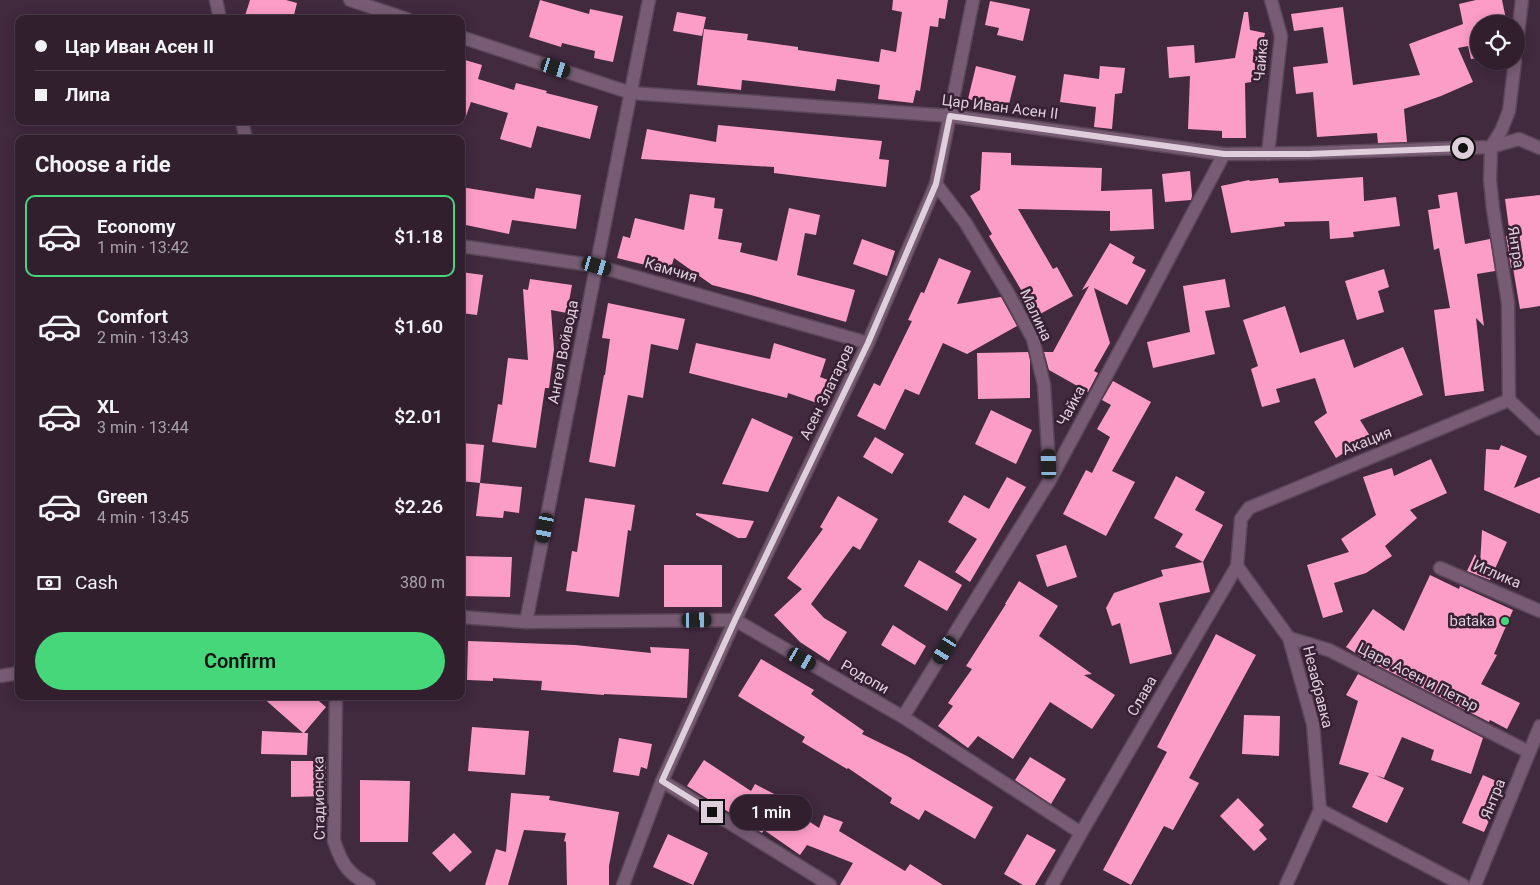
<!DOCTYPE html>
<meta charset="utf-8">
<style>
body{margin:0;font-family:Roboto,sans-serif;background:#3d2c3a;color:#f1f3f6;height:100vh;display:flex;flex-direction:column;font-size:19px;white-space:nowrap}
*{box-sizing:border-box;margin:0}
p{font-size:16px;color:#a8a2aa}
.icon{flex:none;width:28px;height:28px;fill:none;stroke:currentColor;stroke-width:2;stroke-linecap:round;stroke-linejoin:round}
.map{position:relative;flex:1;overflow:hidden}
.panel{position:absolute;left:15px;top:135px;width:450px;height:565px;display:flex;flex-direction:column;background:#311f2e;border-radius:10px;box-shadow:0 2px 12px #0003,0 0 0 1px #4c3d4a}
.panel>*{flex:none}
.top-card{position:absolute;left:15px;top:15px;width:450px;height:110px;border-radius:10px;box-shadow:0 2px 12px #0003,0 0 0 1px #4c3d4a;display:grid;align-content:center;height:110px;padding:0 20px;background:#311f2e}
.fabs{position:absolute;left:1470px;top:15px;display:grid;gap:10px}
.fabs a{display:grid;place-items:center;width:55px;height:55px;border-radius:50%;background:#311f2e;box-shadow:0 2px 12px #0003,0 0 0 1px #4c3d4a;font-size:25px}
.end{position:absolute;width:22px;height:22px;margin:-11px;border:6px solid #dfcfdc;background:#111;box-shadow:0 0 0 2px #111}
.from{border-radius:50%}
.bubble{position:absolute;height:35px;border-radius:18px;background:#311f2e;box-shadow:0 2px 12px #0003,0 0 0 1px #4c3d4a;font-size:16px;font-weight:600;line-height:35px;text-align:center}
.car{position:absolute;width:15px;height:30px;margin:-15px -8px;border-radius:6px;box-shadow:0 0 4px 1px #0007;background:linear-gradient(#222 24%,#8ab4d8 0 40%,#222 0 76%,#8ab4d8 0 86%,#222 0)}
.top-card b{display:flex;align-items:center;gap:18px;height:48px;font-size:19px}
.top-card b+b{border-top:1px solid #4c3d4a}
.top-card i{width:12px;height:12px;background:#f1f3f6}
ul{padding:0;list-style:none}
li{display:flex;align-items:center;gap:15px;height:82px;margin:0 10px 8px;padding:0 10px;border:2px solid transparent;border-radius:10px}
li div{flex:1}
li b{display:block;font-size:19px}
li em{font-style:normal;font-weight:600}
li.active{border-color:#46d77a}
li>.icon{width:45px;height:45px;stroke-width:1.5}
h2{padding:0 20px;font-size:22px;line-height:60px}
.pay{display:flex;align-items:center;gap:12px;height:55px;padding:0 20px;font-size:19px}
.pay p{margin-inline-start:auto}
.button{display:flex;gap:10px;margin-top:auto;padding:10px 20px}
.button a{flex:1;height:58px;border-radius:30px;background:#46d77a;color:#111;font-size:20px;font-weight:600;line-height:58px;text-align:center}
.map>svg:first-child{display:block}
</style>
<div class="map">
<svg width="1540" height="885" viewBox="0 0 1540 885">
<rect width="100%" height="100%" fill="#41293e"/>
<g fill="#fc9dc8">
<polygon points="250,0 286,0 297,3 293,19 244,19"/>
<polygon points="540,0 589,14 590,9 623,16 613,62 594,58 595,51 562,43 561,47 529,37"/>
<polygon points="893,0 948,0 945,19 939,18 938,27 930,26 920,91 916,90 913,103 878,99 880,85 837,79 835,91 742,80 741,90 697,85 704,29 748,34 747,40 798,47 798,50 879,62 881,49 896,52 902,12 892,10"/>
<polygon points="1476,0 1502,0 1507,24 1479,24 1479,58 1471,59 1468,46 1458,48 1473,82 1441,96 1404,109 1407,142 1378,143 1377,133 1317,137 1313,92 1296,94 1293,67 1328,63 1323,27 1294,31 1291,14 1343,7 1353,85 1420,75 1409,44 1463,24 1459,4"/>
<polygon points="990,1 1030,9 1023,41 997,35 999,28 985,25"/>
<polygon points="677,12 706,17 702,36 673,31"/>
<polygon points="1244,12 1248,12 1250,30 1265,33 1261,51 1253,49 1257,81 1245,83 1246,138 1222,138 1222,131 1188,129 1190,76 1169,78 1167,47 1194,45 1195,63 1235,58"/>
<polygon points="465,60 482,65 478,79 514,90 516,83 547,91 546,93 598,106 590,139 537,126 531,148 500,139 508,113 471,102 465,119 461,119 461,73"/>
<polygon points="976,66 1016,76 1008,108 968,99"/>
<polygon points="1100,66 1125,68 1122,93 1115,94 1112,129 1094,127 1096,107 1060,102 1064,74 1099,79"/>
<polygon points="718,125 882,141 879,159 889,160 886,187 774,173 774,167 641,159 647,129 716,142"/>
<polygon points="982,152 1011,153 1011,165 1102,168 1101,191 1152,189 1154,229 1110,231 1110,211 1018,209 1053,269 1057,267 1073,296 1031,319 1018,294 1023,293 989,236 992,234 970,196 980,190"/>
<polygon points="1190,171 1192,196 1191,200 1165,202 1162,174"/>
<polygon points="1363,177 1364,201 1396,197 1400,226 1353,232 1354,237 1330,239 1329,221 1284,222 1285,226 1231,233 1221,186 1249,180 1250,181 1278,178 1279,183"/>
<polygon points="461,187 534,199 536,188 581,195 576,229 512,220 509,234 461,224"/>
<polygon points="1457,192 1465,244 1490,239 1495,271 1477,274 1484,326 1476,318 1484,391 1445,396 1434,310 1450,308 1439,248 1434,250 1428,210 1440,208 1438,195"/>
<polygon points="690,194 715,198 714,208 723,209 718,239 742,243 740,252 777,261 789,208 820,215 816,235 805,233 797,275 855,290 846,322 751,295 712,285 674,258 670,271 617,258 623,236 630,238 635,218 684,230"/>
<polygon points="1540,195 1540,306 1520,309 1513,268 1511,268 1506,236 1510,236 1505,199"/>
<polygon points="862,239 895,251 887,276 853,264"/>
<polygon points="1110,243 1135,257 1132,263 1146,270 1127,305 1094,288 1110,343 1094,371 1098,373 1088,392 1049,370 1044,352 1053,352 1089,286 1082,290"/>
<polygon points="939,258 971,271 957,304 1001,297 1017,326 967,354 943,343 919,395 905,389 885,430 857,416 874,383 880,386 912,321 908,320 921,292 924,293"/>
<polygon points="1384,269 1389,287 1378,291 1384,312 1357,320 1345,281"/>
<polygon points="461,272 483,275 477,315 461,313"/>
<polygon points="530,279 572,285 567,313 551,310 554,349 549,388 545,388 536,448 492,442 498,404 502,405 508,358 528,360 523,289 528,290"/>
<polygon points="1225,279 1230,307 1205,311 1215,354 1153,368 1147,342 1190,332 1183,286"/>
<polygon points="608,303 685,319 678,350 651,344 643,398 628,395 615,467 589,462 604,375 605,375 610,339 602,338"/>
<polygon points="1285,306 1300,353 1344,339 1354,368 1403,347 1423,395 1360,420 1370,436 1336,458 1314,422 1327,413 1315,378 1276,389 1280,402 1262,407 1251,369 1258,366 1243,320"/>
<polygon points="696,343 770,359 774,343 826,359 820,377 828,380 820,404 788,393 787,398 689,373"/>
<polygon points="1028,352 1030,360 1030,398 978,399 977,353"/>
<polygon points="1113,381 1151,402 1112,471 1135,482 1106,536 1063,514 1086,470 1092,473 1110,437 1097,429 1111,405 1102,400"/>
<polygon points="991,410 1032,430 1016,464 975,444"/>
<polygon points="752,418 793,437 768,492 722,484"/>
<polygon points="875,437 904,454 892,474 863,457"/>
<polygon points="461,443 484,445 480,483 461,481"/>
<polygon points="1501,445 1527,456 1514,488 1540,477 1540,514 1484,490 1486,449 1499,450"/>
<polygon points="1431,459 1447,493 1410,510 1417,518 1385,546 1392,556 1366,573 1334,583 1343,612 1323,618 1307,565 1349,552 1341,539 1376,515 1363,477 1392,468 1394,476"/>
<polygon points="1176,476 1205,492 1195,510 1223,525 1203,562 1175,547 1183,534 1154,518"/>
<polygon points="1007,477 1026,487 970,582 955,572 977,539 948,522 964,495 989,509"/>
<polygon points="480,483 522,487 519,513 504,511 503,518 476,516"/>
<polygon points="838,496 878,519 860,550 853,546 811,604 824,618 847,632 829,661 800,642 774,615 802,589 787,578 823,529 820,527"/>
<polygon points="585,498 635,505 631,531 628,530 619,597 566,591 572,551 577,552"/>
<polygon points="696,513 754,521 746,538 738,538 696,515"/>
<polygon points="1482,530 1507,542 1490,580 1467,571 1475,554 1480,565"/>
<polygon points="1066,545 1077,577 1047,587 1036,555"/>
<polygon points="461,556 512,557 510,597 461,596"/>
<polygon points="919,560 962,585 947,611 904,586"/>
<polygon points="1203,562 1210,592 1159,603 1172,654 1130,664 1120,623 1112,626 1106,608 1114,593 1163,576 1161,570"/>
<rect x="664" y="565" width="58" height="42"/>
<polygon points="1430,575 1459,589 1460,586 1513,610 1494,654 1497,655 1481,684 1520,703 1507,729 1490,720 1489,722 1363,658 1346,647 1373,609 1404,631"/>
<polygon points="1019,581 1058,606 1039,636 1092,674 1084,675 1115,695 1092,729 1050,702 1013,759 978,736 968,748 938,726 953,706 948,703 972,669 966,666 1006,604 1005,604"/>
<polygon points="893,625 926,646 915,665 881,645"/>
<polygon points="1216,634 1256,655 1189,778 1199,783 1173,830 1164,826 1131,885 1103,870 1167,752 1157,747"/>
<polygon points="468,641 575,645 651,653 650,647 689,649 687,698 604,694 604,695 541,690 542,681 493,678 493,681 467,680"/>
<polygon points="761,659 814,690 811,694 864,731 862,734 907,756 993,807 975,839 925,810 919,820 890,803 892,798 848,768 847,769 802,742 805,737 738,696"/>
<polygon points="1358,674 1483,738 1471,774 1431,760 1434,750 1402,737 1384,778 1375,775 1404,788 1387,823 1352,807 1369,773 1339,764 1358,701 1346,695"/>
<polygon points="261,696 313,696 326,707 304,733 308,733 307,755 261,754 262,731 303,733"/>
<polygon points="1244,715 1280,716 1279,756 1242,754"/>
<polygon points="472,727 529,731 525,775 468,771"/>
<polygon points="619,738 652,744 647,769 641,767 639,776 613,772"/>
<polygon points="1030,757 1066,779 1051,804 1015,780"/>
<polygon points="704,760 751,791 755,784 782,798 780,802 819,828 824,815 843,822 839,831 905,871 910,864 943,885 840,885 853,863 807,845 800,855 764,830 762,833 687,786"/>
<polygon points="291,761 326,761 326,796 291,797"/>
<polygon points="1483,775 1505,785 1484,832 1462,823"/>
<polygon points="360,780 410,781 408,842 360,842"/>
<polygon points="511,793 550,796 549,800 619,812 609,866 609,885 567,885 566,842 564,841 566,833 524,830 508,885 485,885 496,849 506,852"/>
<polygon points="1238,798 1264,825 1259,830 1267,839 1254,851 1220,816"/>
<polygon points="454,833 472,852 450,872 432,853"/>
<polygon points="668,834 708,853 693,885 653,867"/>
<polygon points="1027,834 1056,850 1035,885 1023,885 1004,874"/>
</g>
<g fill="none" stroke-linecap="round" stroke-linejoin="round">
<g stroke="#5b4658" stroke-width="15">
<g id="minor">
<polyline points="216,0 220,19"/>
<polyline points="350,0 407,19"/>
<polyline points="461,37 631,93 950,116 1224,154 1309,153 1491,147 1519,139 1540,148"/>
<polyline points="1516,51 1522,0"/>
<polyline points="1515,61 1509,111 1501,131 1491,147 1490,180 1493,209 1508,303 1509,400 1540,429"/>
<polyline points="242,121 246,139"/>
<polyline points="1268,154 1281,36 1271,0"/>
<polyline points="936,184 965,222 1008,293 1033,339 1044,385 1050,480"/>
<polyline points="461,246 597,266 868,343"/>
<polyline points="1237,566 1289,638 1313,724 1320,810 1286,885"/>
<polyline points="1440,568 1540,611"/>
<polyline points="461,617 526,622 735,620 903,717 1081,833"/>
<polyline points="526,622 649,0"/>
<polyline points="1289,638 1329,650 1529,752"/>
<polyline points="0,676 19,673"/>
<path d="M336,696L334,841C342,864 347,873 369,885"/>
<polyline points="903,717 1050,480 1138,317 1224,154"/>
<polyline points="662,781 830,885"/>
<polyline points="1320,810 1463,885"/>
<polyline points="623,885 662,781 735,620 868,343 936,184 973,0"/>
<polyline points="1052,885 1081,833 1237,566 1241,519 1249,508 1509,400"/>
<polyline points="1475,885 1540,726"/>
</g>
</g>
<use href="#minor" stroke="#775c73" stroke-width="12"/>
</g>
<g fill="none" stroke-linecap="round" stroke-linejoin="round">
<polyline stroke="#dfcfdc" stroke-width="6" points="712,812 662,781 735,620 868,343 936,184 950,116 1224,154 1309,154 1463,148"/>
</g>
<circle fill="#46d77a" stroke="#371f34" stroke-width="2" cx="1505" cy="621" r="5"/>
<g text-anchor="middle" dominant-baseline="central" stroke-width="5" stroke-linejoin="round" paint-order="stroke">
<g font-size="15" fill="#dfcfdc" stroke="#371f34">
<text transform="translate(1261 60) rotate(-85)">Чайка</text>
<text transform="translate(1000 107) rotate(7)">Цар Иван Асен II</text>
<text transform="translate(1516 247) rotate(81)">Янтра</text>
<text transform="translate(671 270) rotate(16)">Камчия</text>
<text transform="translate(1036 315) rotate(65)">Малина</text>
<text transform="translate(563 352) rotate(-79)">Ангел Войвода</text>
<text transform="translate(827 392) rotate(-64)">Асен Златаров</text>
<text transform="translate(1071 406) rotate(-62)">Чайка</text>
<text transform="translate(1367 441) rotate(-22)">Акация</text>
<text transform="translate(1497 574) rotate(23)">Иглика</text>
<text transform="translate(865 677) rotate(30)">Родопи</text>
<text transform="translate(1418 677) rotate(27)">Царе Асен и Петър</text>
<text transform="translate(1318 687) rotate(76)">Незабравка</text>
<text transform="translate(1142 696) rotate(-60)">Слава</text>
<text transform="translate(319 798) rotate(-91)">Стадионска</text>
<text transform="translate(1493 799) rotate(-68)">Янтра</text>
</g>
<g font-size="15" fill="#dfcfdc" stroke="#371f34" text-anchor="end">
<text x="1495" y="621">bataka</text>
</g>
</g>
</svg>
<div class="fabs">
<a><svg class="icon" aria-label="locate" viewBox="0 0 24 24"><circle cx="12" cy="12" r="6"/><path d="M12 2v4M12 18v4M2 12h4M18 12h4"/></svg></a>
</div>
<i class="end from" style="left:1463px;top:148px"></i>
<i class="end" style="left:712px;top:812px"></i>
<div class="bubble" style="left:730px;top:795px;width:82px">1 min</div>
<i class="car" style="left:556px;top:68px;rotate:108deg"></i>
<i class="car" style="left:597px;top:266px;rotate:106deg"></i>
<i class="car" style="left:1049px;top:464px;rotate:358deg"></i>
<i class="car" style="left:545px;top:528px;rotate:191deg"></i>
<i class="car" style="left:697px;top:620px;rotate:89deg"></i>
<i class="car" style="left:945px;top:650px;rotate:212deg"></i>
<i class="car" style="left:802px;top:659px;rotate:120deg"></i>
<div class="top-card">
<b><i class="from"></i>Цар Иван Асен II</b>
<b><i></i>Липа</b>
</div>
<section class="panel">
<h2>Choose a ride</h2>
<ul>
<li class="active"><svg class="icon" aria-label="car" viewBox="0 0 24 24"><path d="M5 17H2v-5l4-1 3-4h7l3 4 3 1v5h-3M9 17h6M6 11h13"/><circle cx="7" cy="17" r="2"/><circle cx="17" cy="17" r="2"/></svg><div><b>Economy</b><p>1 min · 13:42</p></div><em>$1.18</em></li>
<li><svg class="icon" aria-label="car" viewBox="0 0 24 24"><path d="M5 17H2v-5l4-1 3-4h7l3 4 3 1v5h-3M9 17h6M6 11h13"/><circle cx="7" cy="17" r="2"/><circle cx="17" cy="17" r="2"/></svg><div><b>Comfort</b><p>2 min · 13:43</p></div><em>$1.60</em></li>
<li><svg class="icon" aria-label="car" viewBox="0 0 24 24"><path d="M5 17H2v-5l4-1 3-4h7l3 4 3 1v5h-3M9 17h6M6 11h13"/><circle cx="7" cy="17" r="2"/><circle cx="17" cy="17" r="2"/></svg><div><b>XL</b><p>3 min · 13:44</p></div><em>$2.01</em></li>
<li><svg class="icon" aria-label="car" viewBox="0 0 24 24"><path d="M5 17H2v-5l4-1 3-4h7l3 4 3 1v5h-3M9 17h6M6 11h13"/><circle cx="7" cy="17" r="2"/><circle cx="17" cy="17" r="2"/></svg><div><b>Green</b><p>4 min · 13:45</p></div><em>$2.26</em></li>
</ul>
<div class="pay"><svg class="icon" aria-label="cash" viewBox="0 0 24 24"><path d="M3 7h18v10H3z"/><circle cx="12" cy="12" r="2"/></svg>Cash<p>380 m</p></div>
<div class="button"><a>Confirm</a></div>
</section>
</div>
